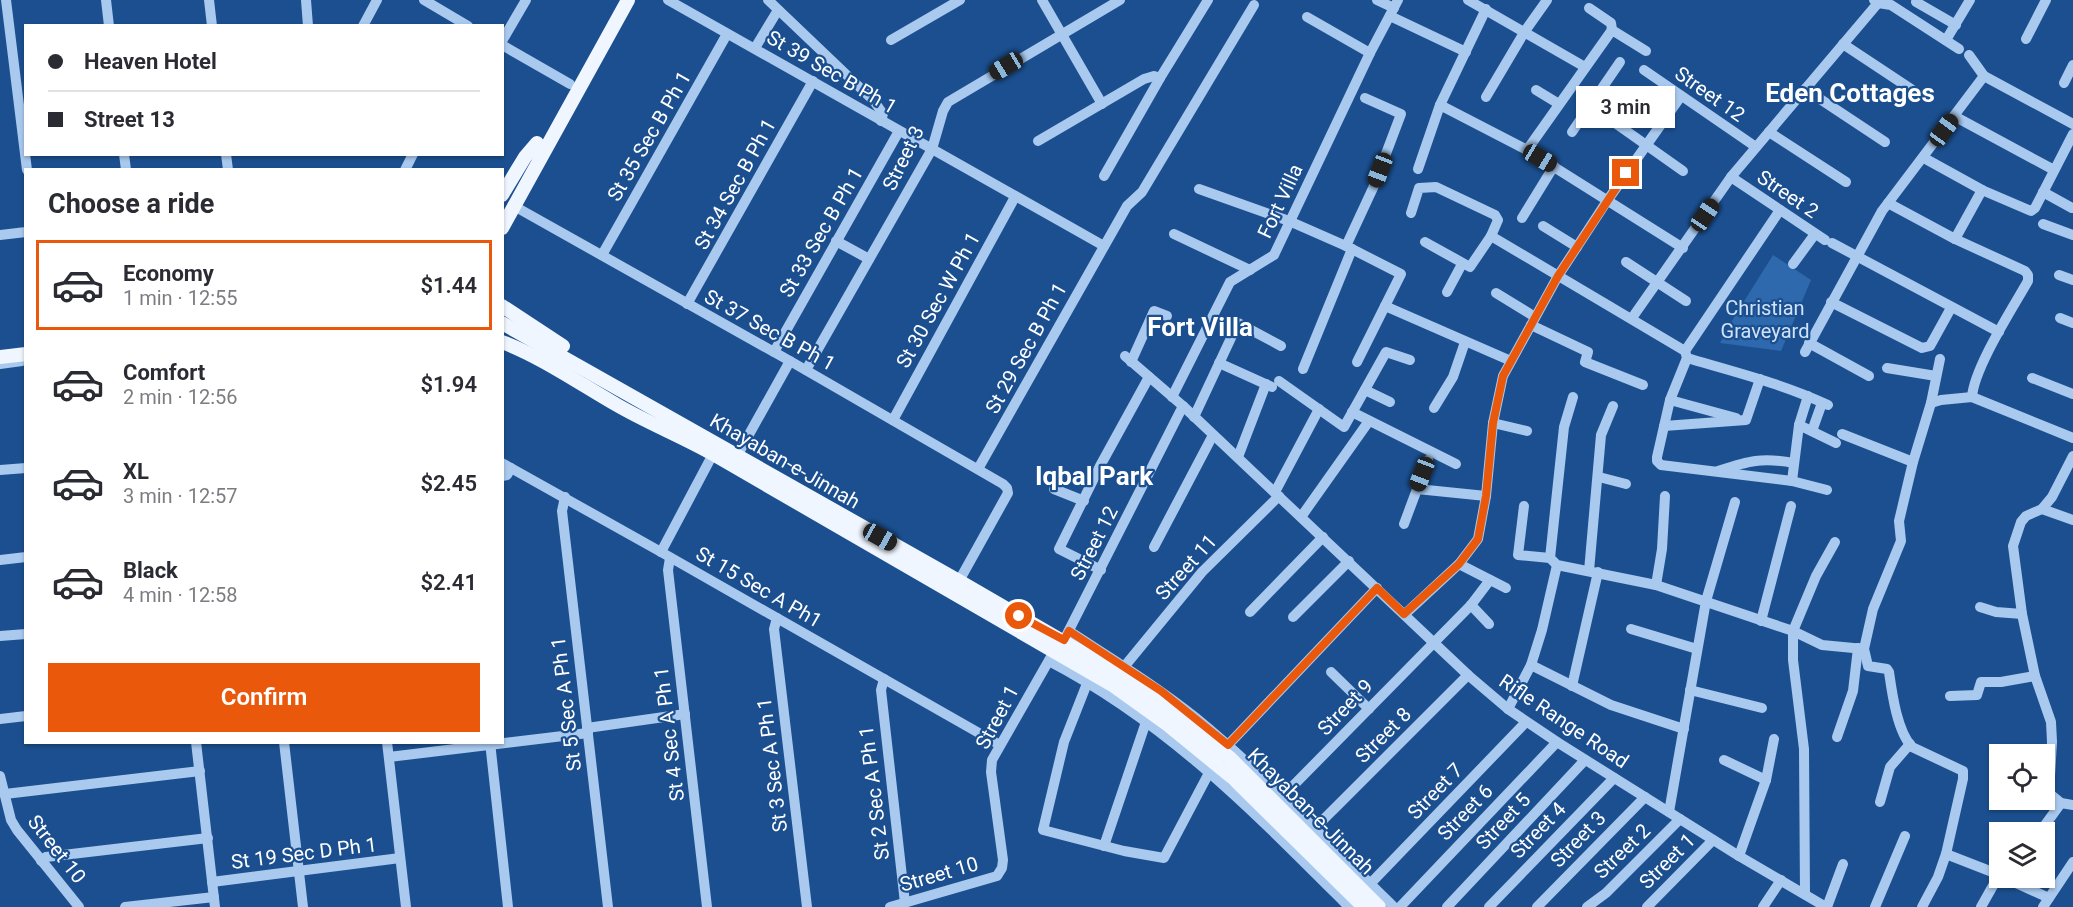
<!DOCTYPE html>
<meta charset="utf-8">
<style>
body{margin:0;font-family:Roboto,sans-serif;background:#f2f2f3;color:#2b2b33;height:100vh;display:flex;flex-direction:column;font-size:22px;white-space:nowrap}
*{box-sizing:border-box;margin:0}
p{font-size:20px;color:#7c7c81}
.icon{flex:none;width:33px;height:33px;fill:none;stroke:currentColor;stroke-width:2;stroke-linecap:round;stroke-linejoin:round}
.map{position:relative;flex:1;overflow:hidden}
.details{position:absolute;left:24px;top:168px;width:480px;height:576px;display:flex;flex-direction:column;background:#fff;border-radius:0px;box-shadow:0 2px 4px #0004}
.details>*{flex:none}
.top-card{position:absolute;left:24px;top:24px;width:480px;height:132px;border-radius:0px;box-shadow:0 2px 4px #0004;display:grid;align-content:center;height:132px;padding:0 24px;background:#fff}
.fabs{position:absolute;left:1989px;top:744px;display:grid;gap:12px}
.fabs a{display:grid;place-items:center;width:66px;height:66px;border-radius:0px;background:#fff;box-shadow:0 2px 4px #0004;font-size:30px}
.end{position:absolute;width:27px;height:27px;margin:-14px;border:8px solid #ea580c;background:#fff;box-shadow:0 0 0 3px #fff}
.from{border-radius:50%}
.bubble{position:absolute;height:42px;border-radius:0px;background:#fff;box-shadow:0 2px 4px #0004;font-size:20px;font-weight:600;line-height:42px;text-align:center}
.car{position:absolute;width:18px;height:36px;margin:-18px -9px;border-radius:8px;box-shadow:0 0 4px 2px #0007;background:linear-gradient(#222 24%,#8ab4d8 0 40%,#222 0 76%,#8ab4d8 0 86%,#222 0)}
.top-card b{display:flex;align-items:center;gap:21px;height:57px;font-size:22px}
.top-card b+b{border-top:2px solid #e1e1e2}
.top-card i{width:15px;height:15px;background:#2b2b33}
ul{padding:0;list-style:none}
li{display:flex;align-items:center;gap:18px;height:90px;margin:0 12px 9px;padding:0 12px;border:3px solid transparent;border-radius:0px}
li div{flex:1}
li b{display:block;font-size:22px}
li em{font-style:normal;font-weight:600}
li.current{border-color:#ea580c}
li>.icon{width:54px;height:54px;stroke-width:1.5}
h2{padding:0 24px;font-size:27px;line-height:72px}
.button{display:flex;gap:12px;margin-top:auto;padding:12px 24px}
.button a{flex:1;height:69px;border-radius:0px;background:#ea580c;color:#fff;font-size:24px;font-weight:600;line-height:69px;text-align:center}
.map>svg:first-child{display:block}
</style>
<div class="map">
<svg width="2073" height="907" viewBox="0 0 2073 907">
<rect width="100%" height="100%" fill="#1b4f8f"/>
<polygon fill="#2e69ad" points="1773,255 1811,280 1781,351 1720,343 1736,314"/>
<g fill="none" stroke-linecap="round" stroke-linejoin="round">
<g stroke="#a9c9ee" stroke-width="10">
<polyline points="6,0 27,170"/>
<polyline points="106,0 109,26"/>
<polyline points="209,0 212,26"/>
<polyline points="306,0 308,26"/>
<polyline points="424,0 468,26"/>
<polyline points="668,0 1104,246"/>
<polyline points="768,0 874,101 883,114 881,121"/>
<polyline points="1042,0 1102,104"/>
<polyline points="1377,0 1394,8"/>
<polyline points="1468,0 1585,67"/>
<polyline points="1874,0 1878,3 1891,5 1959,49"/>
<polyline points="1916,2 1956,25"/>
<polyline points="1589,8 1611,23 1612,30"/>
<polyline points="1390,16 1466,52"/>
<polyline points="1307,17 1370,53"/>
<polyline points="363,26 377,0"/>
<polyline points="2026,39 2046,0"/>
<polyline points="891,40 960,0"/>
<polyline points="1946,40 1970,0"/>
<polyline points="502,41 526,0"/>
<polyline points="1843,44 1920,95"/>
<polyline points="502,45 570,84"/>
<polyline points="755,48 778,10"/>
<polyline points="1969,55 1984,76 2073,124"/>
<polyline points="1644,70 1756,147"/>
<polyline points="2064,83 2073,65"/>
<polyline points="1805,89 1885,142"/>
<polyline points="1536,90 1559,104"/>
<polyline points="1486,97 1525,31 1547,0"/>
<polyline points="1440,105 1527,150 1683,248"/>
<polyline points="1591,106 1683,171"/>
<polyline points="1954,116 2054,170"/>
<polyline points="1572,132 1620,62"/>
<polyline points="1769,132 1846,182"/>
<polyline points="1038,141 1144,79 1154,76 1160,78"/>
<polyline points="1527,150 1612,30 1646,51"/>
<polyline points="124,154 126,170"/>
<polyline points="226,154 228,170"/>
<polyline points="1924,158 1982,190 2031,211 2035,208 2073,134"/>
<polyline points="1418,169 1440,105 1486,9"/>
<polyline points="405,170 413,154"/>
<polyline points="1104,176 1160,78 1208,0"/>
<polyline points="1731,177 1825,240"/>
<polyline points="1199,189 1289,221 1346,246 1401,274 1385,306 1511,361"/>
<polyline points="2043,192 2072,208"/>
<path d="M1888,203L1955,239L2025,271L2028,275V281C2012,309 1974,368 1972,397"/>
<polyline points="514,206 790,361 1003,484 1007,488 1008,493 959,581"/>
<polyline points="1411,213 1419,188 1436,187 1495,215 1498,220 1491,236 1685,351 1687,358 1670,400 1657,457 1657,461 1661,465 1792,481 1827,490"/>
<polyline points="1522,218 1554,166"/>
<polyline points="2043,224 2073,235"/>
<polyline points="1543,226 1577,247"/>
<polyline points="1174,234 1250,270"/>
<polyline points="0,235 26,232"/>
<polyline points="1955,239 1982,190"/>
<polyline points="836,241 869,259"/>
<polyline points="1425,242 1470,267 1491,236"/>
<polyline points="1832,243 1999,332"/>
<polyline points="1346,246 1373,188 1401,114 1365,98"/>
<polyline points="602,255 727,34"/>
<polyline points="1626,262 1686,301"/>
<polyline points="1793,264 1815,234"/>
<polyline points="2059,275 2073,280"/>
<polyline points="1447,292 1462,264"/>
<polyline points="1496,293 1535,317"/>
<polyline points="1831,302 1922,348 1930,346 1951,308"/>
<polyline points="687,304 813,81"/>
<polyline points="1632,318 1731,177 1878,3"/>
<polyline points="2060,318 2073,323"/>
<polyline points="1531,325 1588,352 1585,362 1643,385"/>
<polyline points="1809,343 1869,376"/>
<polyline points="1685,351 1780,210"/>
<polyline points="774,352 899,131"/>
<polyline points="1805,352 1882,211 1984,76"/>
<polyline points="1125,356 1183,406 1468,675 1508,709 1557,742 1739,856 1826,907"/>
<path d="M1687,358C1735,372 1783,384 1828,405"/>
<polyline points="1131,362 1154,311 1167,316"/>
<polyline points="1357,362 1385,306"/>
<polyline points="1219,363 1272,387"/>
<polyline points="0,364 22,361"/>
<polyline points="1887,368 1936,376"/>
<polyline points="1303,369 1352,249"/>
<polyline points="806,370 932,149 943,111 948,102 1120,0"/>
<polyline points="2032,378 2073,394"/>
<polyline points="1279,381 1344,427 1386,352 1410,360"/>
<polyline points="1365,390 1390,402"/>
<polyline points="1172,397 1230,282 1274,255 1370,53 1398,0"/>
<polyline points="1573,397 1564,427 1550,558 1557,565 1656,585 1793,631 1822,645 1864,649"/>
<polyline points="1670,400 1736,418"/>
<polyline points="1931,403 1941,400 1972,397 2073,438"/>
<polyline points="1434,408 1453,377 1465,342"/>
<polyline points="1352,412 1456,464"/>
<polyline points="1194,417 1238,323 1281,346"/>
<polyline points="893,420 1015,197"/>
<polyline points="1493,423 1527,431"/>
<polyline points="1799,425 1836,443"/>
<polyline points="1664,426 1746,420 1760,379"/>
<polyline points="1812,431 1822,403"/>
<polyline points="1842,434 1913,462"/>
<polyline points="737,456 790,361"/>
<polyline points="2073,456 2052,497 2042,509 2026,516 2021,522 2013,546 2022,614 2035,676 2051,722 2052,742 2049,793 2061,803 2073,805"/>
<polyline points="1238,457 1266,384"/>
<polyline points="502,463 661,552 1000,745"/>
<polyline points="978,469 1127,206 1142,192 1254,5"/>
<polyline points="0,470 26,468"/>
<path d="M1718,471C1749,461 1761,457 1794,463"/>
<polyline points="502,476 507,475 511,468"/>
<polyline points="1599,477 1626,484"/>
<polyline points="1792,481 1799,425 1808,396"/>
<polyline points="1054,489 1084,501"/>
<polyline points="1417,489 1486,496"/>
<polyline points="1275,492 1319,409"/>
<polyline points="565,497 562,511 608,907"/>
<polyline points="1524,506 1518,555 1550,558"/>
<polyline points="2042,509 2073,520"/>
<polyline points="1301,517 1369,421"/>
<polyline points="1404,524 1428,460"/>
<polyline points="1154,547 1213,435"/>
<polyline points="661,552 713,454"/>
<polyline points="670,558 668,570 707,907"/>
<polyline points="0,560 26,557"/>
<polyline points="1459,564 1506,588"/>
<polyline points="1101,570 1059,549 1100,466 1149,377"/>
<polyline points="1589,571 1601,435 1613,406"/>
<polyline points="1656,585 1662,549 1665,496"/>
<polyline points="1471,605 1489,624"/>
<polyline points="1980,607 1996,612 2022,614"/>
<polyline points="1250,612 1323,537"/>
<polyline points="1405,614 1459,564 1478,539 1486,496 1493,423 1503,376 1558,276 1607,201 1681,96"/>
<polyline points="1293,617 1349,561"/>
<polyline points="777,618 774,629 807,907"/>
<polyline points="1761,621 1791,506"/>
<polyline points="1631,629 1697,649"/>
<path d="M1069,631C1112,659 1156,686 1196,718C1267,776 1328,844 1394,907"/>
<polyline points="0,636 26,634"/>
<polyline points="1066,636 1183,406"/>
<path d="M1049,661C1168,723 1255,813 1349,907"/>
<polyline points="1531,665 1611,705 1684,729"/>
<polyline points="1124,667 1202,572 1279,496"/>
<polyline points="1331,672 1369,709"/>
<polyline points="884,679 881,690 905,903"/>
<polyline points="1088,681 1064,742 1043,830 1124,851 1164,858 1210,771"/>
<polyline points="1572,686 1598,572"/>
<polyline points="1690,690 1762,708"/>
<polyline points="1950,696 1977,695 1981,682 2001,682 2035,676"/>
<polyline points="1508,709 1531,665 1542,630 1557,565"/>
<polyline points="0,719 26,716"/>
<polyline points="587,728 685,714"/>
<polyline points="1837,737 1853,691 1858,648"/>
<polyline points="196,742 215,907"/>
<polyline points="284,742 303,907"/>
<polyline points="387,742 406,907"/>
<polyline points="490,742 508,907"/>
<polyline points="1228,745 1377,588"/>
<polyline points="389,757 588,733"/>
<polyline points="1724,760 1766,780"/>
<polyline points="0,776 11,820 17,830 79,907"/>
<polyline points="5,794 200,771"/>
<polyline points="1282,797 1471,605 1490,580"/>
<polyline points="1880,802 1890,767 1910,744"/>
<polyline points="1669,812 1706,601 1735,502"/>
<polyline points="1323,820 1468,675"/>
<polyline points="2040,832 2061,803"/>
<polyline points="1104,846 1146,722"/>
<polyline points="1946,854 2000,875"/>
<polyline points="1739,856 1766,780 1774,739"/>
<polyline points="41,861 46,857 208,838"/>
<polyline points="2005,878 2049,898"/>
<polyline points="212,882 400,858"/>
<polyline points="1370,884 1526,722"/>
<polyline points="1805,894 1804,749 1793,660 1793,631 1816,576 1835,542"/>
<polyline points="125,907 214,897"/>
<polyline points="890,907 997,876 1002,868 1003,860 991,772 992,760 1052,655"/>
<polyline points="1400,907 1557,742"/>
<polyline points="1447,907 1585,760"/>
<polyline points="1489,907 1614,778"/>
<polyline points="1537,907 1645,797"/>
<polyline points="1587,907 1606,893 1680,819"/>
<polyline points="1647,907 1713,840"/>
<polyline points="1763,907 1781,880"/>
<polyline points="1827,907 1843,864"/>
<polyline points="1875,907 1905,836"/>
<path d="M1922,907L1938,877L1946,854L1963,779V771L1912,747C1897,731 1892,693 1889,672L1887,669L1868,666L1864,649L1873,609L1901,541L1899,521L1913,462L1931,403L1940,359"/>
<polyline points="1981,907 1999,875"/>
<polyline points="2043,907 2073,862"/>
</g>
<g stroke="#f0f6ff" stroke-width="14">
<polyline points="502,195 525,157 537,143"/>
<polyline points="502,228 628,0"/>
<polyline points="502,306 563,346"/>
<polyline points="502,323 959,581 1114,671 1155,699 1230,758 1379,907"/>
<path d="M502,342C540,356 582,385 617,405C648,423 681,436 713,454L1114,686L1167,724L1233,778L1364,907"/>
<polyline points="0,357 26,354"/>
</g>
</g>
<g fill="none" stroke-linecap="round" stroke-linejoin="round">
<polyline stroke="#ea580c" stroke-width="8" points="1019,616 1064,640 1069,631 1161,691 1228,745 1377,588 1404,614 1459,564 1478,539 1486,496 1493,423 1503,376 1558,276 1626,173"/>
</g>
<g text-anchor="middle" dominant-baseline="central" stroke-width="4.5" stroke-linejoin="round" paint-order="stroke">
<g font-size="20" fill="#fff" stroke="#1b4f8f">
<text transform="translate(832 72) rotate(30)">St 39 Sec B Ph 1</text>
<text transform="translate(1710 94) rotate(35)">Street 12</text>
<text transform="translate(649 136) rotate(-60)">St 35 Sec B Ph 1</text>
<text transform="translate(903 158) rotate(-64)">Street 3</text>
<text transform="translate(735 184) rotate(-61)">St 34 Sec B Ph 1</text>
<text transform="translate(1788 194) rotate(34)">Street 2</text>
<text transform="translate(1280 201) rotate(-65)">Fort Villa</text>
<text transform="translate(821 232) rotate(-60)">St 33 Sec B Ph 1</text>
<text transform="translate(938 300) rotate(-61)">St 30 Sec W Ph 1</text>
<text transform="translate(770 330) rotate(29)">St 37 Sec B Ph 1</text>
<text transform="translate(1026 348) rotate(-61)">St 29 Sec B Ph 1</text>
<text transform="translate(785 461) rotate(30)">Khayaban-e-Jinnah</text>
<text transform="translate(1094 543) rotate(-63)">Street 12</text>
<text transform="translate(1186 567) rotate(-48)">Street 11</text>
<text transform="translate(759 587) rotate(30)">St 15 Sec A Ph1</text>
<text transform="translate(566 704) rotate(-97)">St 5 Sec A Ph 1</text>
<text transform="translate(1345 707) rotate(-46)">Street 9</text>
<text transform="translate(997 717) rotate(-62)">Street 1</text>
<text transform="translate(1564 721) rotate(34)">Rifle Range Road</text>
<text transform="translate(669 734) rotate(-97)">St 4 Sec A Ph 1</text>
<text transform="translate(1383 735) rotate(-45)">Street 8</text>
<text transform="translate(772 765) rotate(-97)">St 3 Sec A Ph 1</text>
<text transform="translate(1435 791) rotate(-46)">Street 7</text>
<text transform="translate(874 793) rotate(-97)">St 2 Sec A Ph 1</text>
<text transform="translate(1311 811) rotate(45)">Khayaban-e-Jinnah</text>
<text transform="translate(1465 812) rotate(-46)">Street 6</text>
<text transform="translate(1503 821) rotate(-47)">Street 5</text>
<text transform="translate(1538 830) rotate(-46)">Street 4</text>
<text transform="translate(1578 839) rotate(-46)">Street 3</text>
<text transform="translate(57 849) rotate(52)">Street 10</text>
<text transform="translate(1622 851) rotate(-44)">Street 2</text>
<text transform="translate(304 853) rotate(-7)">St 19 Sec D Ph 1</text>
<text transform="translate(1667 861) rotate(-45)">Street 1</text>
<text transform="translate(939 874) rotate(-16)">Street 10</text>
</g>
<g font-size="20" fill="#cfe3fa" stroke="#1b4f8f">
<text x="1765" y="308">Christian<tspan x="1765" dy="23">Graveyard</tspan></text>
</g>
<g font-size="26" font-weight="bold" fill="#fff" stroke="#1b4f8f">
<text x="1850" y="93">Eden Cottages</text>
<text x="1200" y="327">Fort Villa</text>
<text x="1094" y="476">Iqbal Park</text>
</g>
</g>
</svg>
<div class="fabs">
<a><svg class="icon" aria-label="locate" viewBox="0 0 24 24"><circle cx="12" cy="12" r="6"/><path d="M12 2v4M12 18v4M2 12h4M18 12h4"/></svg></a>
<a><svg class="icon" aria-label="layers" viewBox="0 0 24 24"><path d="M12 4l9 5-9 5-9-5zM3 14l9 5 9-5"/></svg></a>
</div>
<i class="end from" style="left:1019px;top:616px"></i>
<i class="end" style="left:1626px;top:173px"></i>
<div class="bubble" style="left:1576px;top:86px;width:99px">3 min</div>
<i class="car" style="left:1006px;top:66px;rotate:239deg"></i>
<i class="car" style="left:1944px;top:130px;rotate:36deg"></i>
<i class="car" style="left:1540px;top:158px;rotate:121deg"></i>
<i class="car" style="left:1380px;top:170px;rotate:201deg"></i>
<i class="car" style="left:1705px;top:215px;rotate:34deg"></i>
<i class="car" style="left:1422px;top:474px;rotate:201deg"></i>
<i class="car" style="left:880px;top:537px;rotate:119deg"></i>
<div class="top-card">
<b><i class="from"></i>Heaven Hotel</b>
<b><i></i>Street 13</b>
</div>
<section class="details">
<h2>Choose a ride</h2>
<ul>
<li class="current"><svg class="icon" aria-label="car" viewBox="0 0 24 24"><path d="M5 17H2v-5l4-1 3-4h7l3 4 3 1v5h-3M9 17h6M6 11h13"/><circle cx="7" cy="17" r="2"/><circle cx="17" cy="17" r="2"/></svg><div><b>Economy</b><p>1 min · 12:55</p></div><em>$1.44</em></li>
<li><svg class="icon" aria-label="car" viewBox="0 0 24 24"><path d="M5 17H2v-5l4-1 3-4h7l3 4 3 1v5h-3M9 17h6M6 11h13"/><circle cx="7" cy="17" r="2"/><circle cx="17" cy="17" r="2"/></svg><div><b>Comfort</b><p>2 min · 12:56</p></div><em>$1.94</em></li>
<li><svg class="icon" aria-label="car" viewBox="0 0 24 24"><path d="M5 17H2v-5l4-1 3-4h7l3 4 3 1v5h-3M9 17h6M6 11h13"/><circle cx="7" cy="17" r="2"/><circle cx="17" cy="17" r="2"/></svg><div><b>XL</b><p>3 min · 12:57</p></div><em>$2.45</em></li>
<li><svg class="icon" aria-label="car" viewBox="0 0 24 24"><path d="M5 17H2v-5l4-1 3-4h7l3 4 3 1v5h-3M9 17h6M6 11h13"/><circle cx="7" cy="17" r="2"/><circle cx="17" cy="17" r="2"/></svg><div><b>Black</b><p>4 min · 12:58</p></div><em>$2.41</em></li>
</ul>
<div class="button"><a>Confirm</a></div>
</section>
</div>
